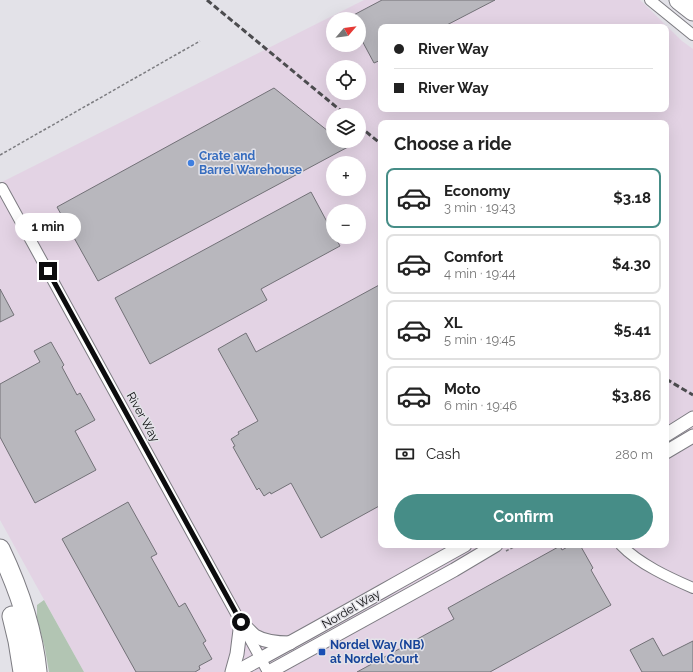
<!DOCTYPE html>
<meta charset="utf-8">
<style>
body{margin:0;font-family:Raleway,sans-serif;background:#f2f2f2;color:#222;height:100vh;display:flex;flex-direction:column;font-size:15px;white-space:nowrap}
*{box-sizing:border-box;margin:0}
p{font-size:13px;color:#767676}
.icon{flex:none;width:22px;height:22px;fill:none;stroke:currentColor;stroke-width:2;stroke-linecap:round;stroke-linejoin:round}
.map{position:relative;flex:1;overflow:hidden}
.details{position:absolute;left:378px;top:120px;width:291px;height:428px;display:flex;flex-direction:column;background:#fff;border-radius:8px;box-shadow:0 4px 16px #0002}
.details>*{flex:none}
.guide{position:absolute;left:378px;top:24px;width:291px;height:88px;border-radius:8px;box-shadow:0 4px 16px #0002;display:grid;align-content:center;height:88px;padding:0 16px;background:#fff}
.needle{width:26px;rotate:62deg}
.controls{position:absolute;left:326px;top:12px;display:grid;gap:8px}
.controls a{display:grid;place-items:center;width:40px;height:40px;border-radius:50%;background:#fff;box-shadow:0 4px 16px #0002;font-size:20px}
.end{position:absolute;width:18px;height:18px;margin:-9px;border:5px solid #0c0c0e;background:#fff;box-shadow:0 0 0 2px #fff}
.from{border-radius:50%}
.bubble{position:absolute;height:28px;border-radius:14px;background:#fff;box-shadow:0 4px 16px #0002;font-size:13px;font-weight:700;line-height:28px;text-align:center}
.guide b{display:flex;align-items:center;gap:14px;height:38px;font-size:15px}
.guide b+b{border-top:1px solid #e0e0e0}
.guide i{width:10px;height:10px;background:#222}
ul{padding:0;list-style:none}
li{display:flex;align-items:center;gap:12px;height:60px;margin:0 8px 6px;padding:0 8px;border:2px solid #e0e0e0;border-radius:8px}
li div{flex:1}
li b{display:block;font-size:15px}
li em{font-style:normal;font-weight:700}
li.on{border-color:#468d87}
li>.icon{width:36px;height:36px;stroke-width:1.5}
h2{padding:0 16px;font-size:18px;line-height:48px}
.pay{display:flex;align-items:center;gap:10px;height:44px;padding:0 16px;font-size:15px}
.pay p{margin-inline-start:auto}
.action{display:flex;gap:8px;margin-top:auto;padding:8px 16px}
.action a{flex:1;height:46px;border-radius:24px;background:#468d87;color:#fff;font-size:16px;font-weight:700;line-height:46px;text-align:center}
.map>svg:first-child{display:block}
</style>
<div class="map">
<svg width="693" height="672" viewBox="0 0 693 672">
<rect width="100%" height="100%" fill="#e3e2e8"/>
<path fill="#e3d3e4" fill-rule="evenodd" d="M364,0H640L682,41L693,49V672H84L0,520V183ZM333,19H359V45H333ZM381,27H666V109H381ZM333,67H359V93H333ZM333,115H359V141H333ZM381,123H666V545H381ZM333,163H359V189H333ZM333,211H359V237H333Z"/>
<polygon fill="#b2c5b3" points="44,600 84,672 49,672 45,649 37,618 37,605"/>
<g fill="#b8b7bd" stroke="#727177">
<polygon points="382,0 495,0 443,27 381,27 381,60 374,63 359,35 359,19 346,19"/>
<polygon points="274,88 333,135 333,141 341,141 348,147 98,281 57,207"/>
<polygon points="311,192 333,233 333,237 335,237 340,246 261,289 267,300 150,364 115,298"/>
<polygon points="381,284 381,505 321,538 291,483 271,494 270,492 264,496 259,488 257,490 233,447 235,446 231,439 239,434 238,432 258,421 218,349 246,333 256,352"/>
<polygon points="0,289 14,315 0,322"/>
<polygon points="51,342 64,365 62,367 77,395 80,393 95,420 75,431 96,470 35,503 0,437 0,384 40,362 34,351"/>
<polygon points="128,502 157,554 151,557 179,607 185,603 206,641 203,643 212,659 199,666 200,669 195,672 136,672 62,539"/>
<polygon points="571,545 580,545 593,568 591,570 611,605 490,672 357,672 454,619 448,608 560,546 562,550"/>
<polygon points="653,638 663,656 693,641 693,672 642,672 630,650"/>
</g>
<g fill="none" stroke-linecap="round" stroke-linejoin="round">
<g stroke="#7d7c82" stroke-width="12">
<g id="minor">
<polyline points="650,0 693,35"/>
<polyline points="2,188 268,672"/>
<path d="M621,545C639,564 670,578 693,588"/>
</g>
</g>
<g stroke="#7d7c82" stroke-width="15">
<g id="tertiary">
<polyline points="666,435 693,418"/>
<polyline points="666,452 693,436"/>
<path d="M241,622C245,626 250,632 255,636C265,642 279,643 290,643"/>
<polyline points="232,672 237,654 241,622"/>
<path d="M236,672C313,631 389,587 465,545"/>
<polyline points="269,672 454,570 496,545"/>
</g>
</g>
<g stroke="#7d7c82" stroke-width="21">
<g id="motorway">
<polyline points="679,0 693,11"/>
<path d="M0,549C18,587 33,629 37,672"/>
<polyline points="12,616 18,641 23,672"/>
</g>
</g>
<g stroke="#7c7c80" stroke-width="1.5" stroke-dasharray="3 2" stroke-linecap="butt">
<polyline points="0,155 200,41"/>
<polyline points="506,551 518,545"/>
</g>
<use href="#minor" stroke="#fff" stroke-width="10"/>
<use href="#tertiary" stroke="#fff" stroke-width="13"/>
<use href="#motorway" stroke="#fff" stroke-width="19"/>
<g stroke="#4c4c4f" stroke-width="3" stroke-dasharray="6 3" stroke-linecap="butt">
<polyline points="207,0 346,115"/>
<polyline points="359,126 381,144"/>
<polyline points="666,379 693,395"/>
</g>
</g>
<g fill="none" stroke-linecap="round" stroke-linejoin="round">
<polyline stroke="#0c0c0e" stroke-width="5" points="48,271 241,622"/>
</g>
<circle fill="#3f7fe0" stroke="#e3e2e8" stroke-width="1.5" cx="191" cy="163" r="4"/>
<rect fill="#1a4fb4" stroke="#e3e2e8" stroke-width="1.5" x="318" y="648" width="8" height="8" rx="2"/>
<g text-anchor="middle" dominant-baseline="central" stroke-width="3" stroke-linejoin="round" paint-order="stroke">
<g font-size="12" font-weight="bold" fill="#366cbe" stroke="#e3e2e8" text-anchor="start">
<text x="199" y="156">Crate and<tspan x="199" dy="14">Barrel Warehouse</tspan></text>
</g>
<g font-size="12" fill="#0c0c0e" stroke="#e3e2e8">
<text transform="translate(143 417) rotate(61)">River Way</text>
<text transform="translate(351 609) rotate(-30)">Nordel Way</text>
</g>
<g font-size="12" font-weight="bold" fill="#164399" stroke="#e3e2e8" text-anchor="start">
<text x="330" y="645">Nordel Way (NB)<tspan x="330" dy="14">at Nordel Court</tspan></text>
</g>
</g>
</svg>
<div class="controls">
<a><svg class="needle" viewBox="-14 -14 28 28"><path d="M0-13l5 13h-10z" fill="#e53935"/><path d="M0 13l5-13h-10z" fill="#767676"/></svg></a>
<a><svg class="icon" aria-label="locate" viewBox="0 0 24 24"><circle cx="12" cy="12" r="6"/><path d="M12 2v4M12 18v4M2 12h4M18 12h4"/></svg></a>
<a><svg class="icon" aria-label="layers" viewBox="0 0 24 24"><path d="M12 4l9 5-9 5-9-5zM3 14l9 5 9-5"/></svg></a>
<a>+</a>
<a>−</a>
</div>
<i class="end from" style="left:241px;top:622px"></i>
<i class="end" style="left:48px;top:271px"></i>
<div class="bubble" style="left:15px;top:213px;width:66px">1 min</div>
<div class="guide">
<b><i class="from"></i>River Way</b>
<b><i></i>River Way</b>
</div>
<section class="details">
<h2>Choose a ride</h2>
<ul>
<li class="on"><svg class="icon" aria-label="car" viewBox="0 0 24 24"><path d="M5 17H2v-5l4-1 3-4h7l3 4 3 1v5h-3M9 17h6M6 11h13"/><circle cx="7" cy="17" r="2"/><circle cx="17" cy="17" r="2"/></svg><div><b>Economy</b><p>3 min · 19:43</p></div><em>$3.18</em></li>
<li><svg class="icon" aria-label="car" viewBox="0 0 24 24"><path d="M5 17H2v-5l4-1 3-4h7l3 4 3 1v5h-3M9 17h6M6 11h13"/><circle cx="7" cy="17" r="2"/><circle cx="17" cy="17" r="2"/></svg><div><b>Comfort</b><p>4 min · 19:44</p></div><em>$4.30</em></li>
<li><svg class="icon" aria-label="car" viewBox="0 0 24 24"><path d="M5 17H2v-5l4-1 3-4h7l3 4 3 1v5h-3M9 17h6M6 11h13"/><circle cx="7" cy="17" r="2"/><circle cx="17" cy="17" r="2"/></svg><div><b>XL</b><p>5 min · 19:45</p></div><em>$5.41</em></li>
<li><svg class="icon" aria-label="car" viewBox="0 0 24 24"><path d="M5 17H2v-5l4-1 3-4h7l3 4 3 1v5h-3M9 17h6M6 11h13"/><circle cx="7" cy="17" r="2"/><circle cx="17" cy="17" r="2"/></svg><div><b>Moto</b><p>6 min · 19:46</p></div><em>$3.86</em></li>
</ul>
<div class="pay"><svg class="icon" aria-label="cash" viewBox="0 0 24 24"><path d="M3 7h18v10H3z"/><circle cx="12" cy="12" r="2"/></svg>Cash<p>280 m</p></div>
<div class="action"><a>Confirm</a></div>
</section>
</div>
